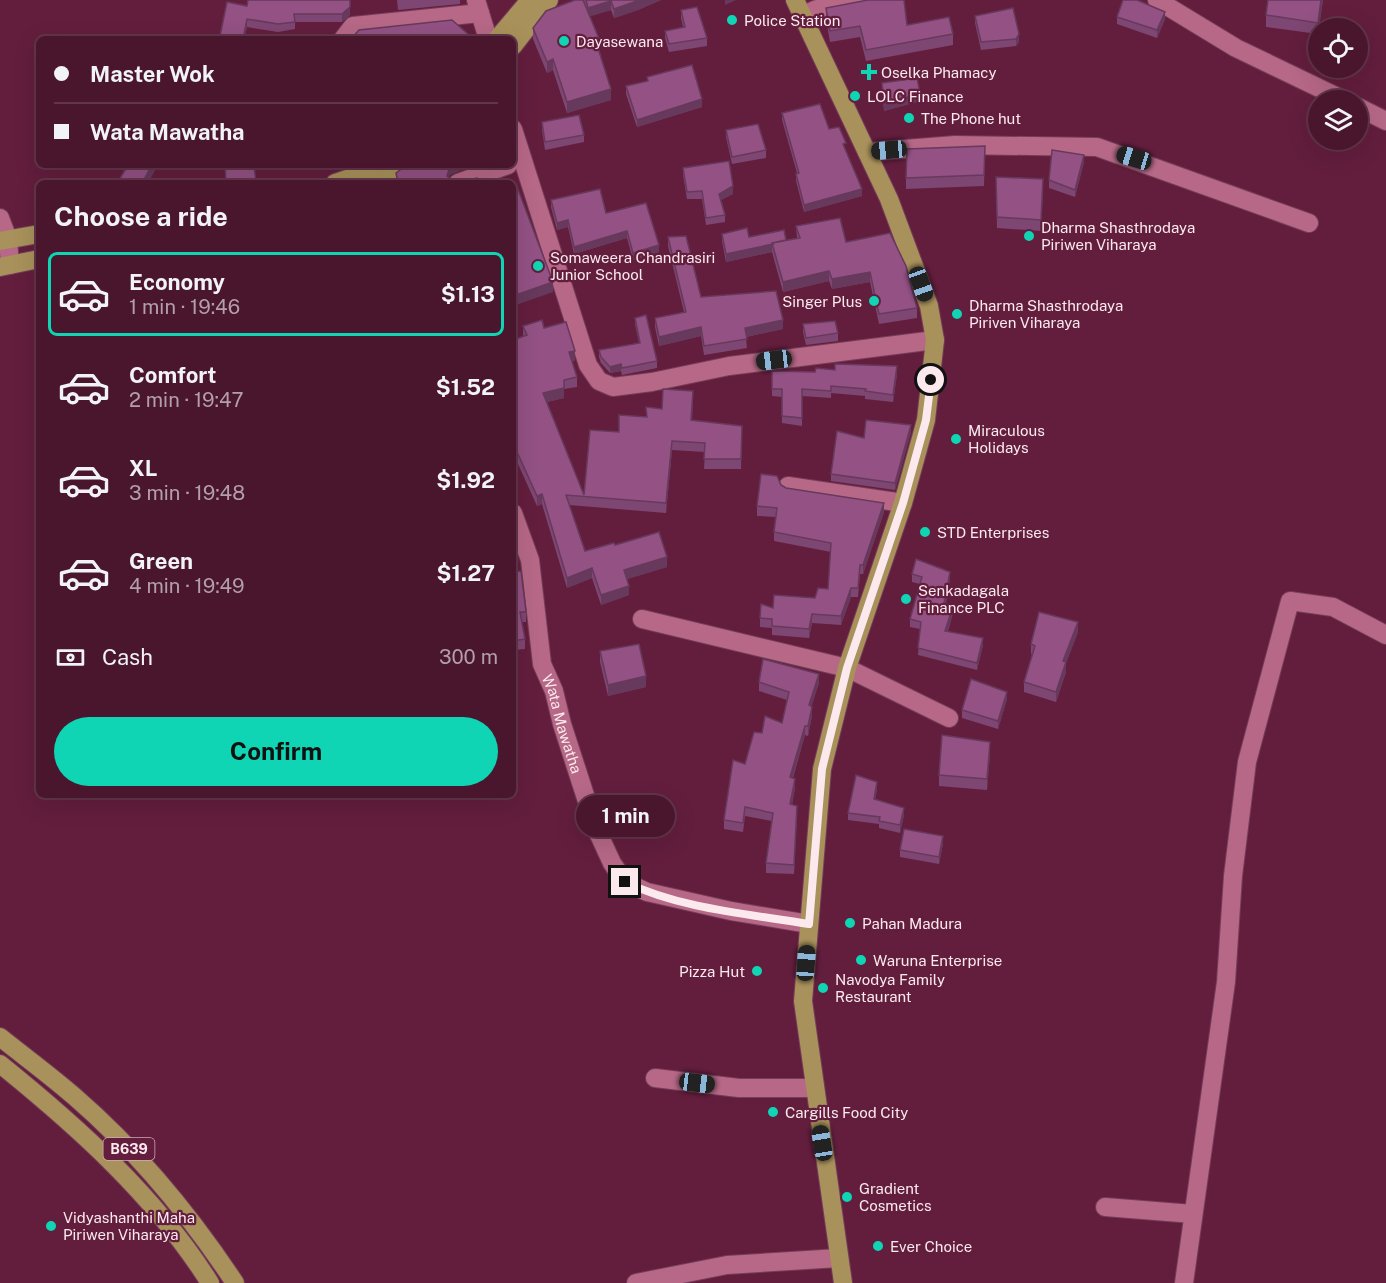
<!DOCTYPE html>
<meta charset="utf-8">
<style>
body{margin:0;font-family:"Public Sans",sans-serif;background:#511f36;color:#f1f3f6;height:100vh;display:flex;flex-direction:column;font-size:22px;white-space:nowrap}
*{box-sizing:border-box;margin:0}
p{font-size:20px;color:#b29faa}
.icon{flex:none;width:33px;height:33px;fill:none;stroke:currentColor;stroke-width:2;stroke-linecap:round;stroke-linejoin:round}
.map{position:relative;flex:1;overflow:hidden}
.side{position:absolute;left:36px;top:180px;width:480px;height:618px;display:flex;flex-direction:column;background:#4a162e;border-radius:9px;box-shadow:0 6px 24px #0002,0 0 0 2px #61354a}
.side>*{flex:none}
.top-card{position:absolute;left:36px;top:36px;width:480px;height:132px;border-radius:9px;box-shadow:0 6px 24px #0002,0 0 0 2px #61354a;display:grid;align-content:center;height:132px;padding:0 18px;background:#4a162e}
.controls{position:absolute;left:1308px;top:18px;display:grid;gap:12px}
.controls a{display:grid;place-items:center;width:60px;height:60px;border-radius:50%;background:#4a162e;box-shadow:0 6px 24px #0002,0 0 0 2px #61354a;font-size:30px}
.end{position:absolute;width:27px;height:27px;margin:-14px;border:8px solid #fbe9ee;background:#111;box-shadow:0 0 0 3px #111}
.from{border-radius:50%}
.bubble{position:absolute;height:42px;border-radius:21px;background:#4a162e;box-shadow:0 6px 24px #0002,0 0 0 2px #61354a;font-size:20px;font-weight:700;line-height:42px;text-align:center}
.car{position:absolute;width:18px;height:36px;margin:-18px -9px;border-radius:8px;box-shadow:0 0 4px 2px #0007;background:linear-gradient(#222 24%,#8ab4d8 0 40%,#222 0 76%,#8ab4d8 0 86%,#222 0)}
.top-card b{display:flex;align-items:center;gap:21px;height:57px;font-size:22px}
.top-card b+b{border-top:2px solid #61354a}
.top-card i{width:15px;height:15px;background:#f1f3f6}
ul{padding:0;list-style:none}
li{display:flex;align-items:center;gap:18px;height:84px;margin:0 12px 9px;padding:0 6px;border:3px solid transparent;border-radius:9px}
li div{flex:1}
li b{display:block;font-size:22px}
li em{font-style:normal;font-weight:700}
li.on{border-color:#0fd5b4}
li>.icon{width:54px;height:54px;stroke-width:1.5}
h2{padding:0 18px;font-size:27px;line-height:72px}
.pay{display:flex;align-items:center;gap:15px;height:66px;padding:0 18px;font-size:22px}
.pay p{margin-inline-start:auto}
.action{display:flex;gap:12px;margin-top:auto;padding:12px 18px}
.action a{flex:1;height:69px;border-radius:36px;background:#0fd5b4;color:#111;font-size:24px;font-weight:700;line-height:69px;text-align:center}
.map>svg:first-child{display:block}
</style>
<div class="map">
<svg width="1386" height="1283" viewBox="0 0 1386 1283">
<rect width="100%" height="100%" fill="#631e3d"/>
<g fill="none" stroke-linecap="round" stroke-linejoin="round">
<g stroke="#743d59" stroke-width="20">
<g id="minor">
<polyline points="476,0 488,39"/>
<polyline points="1157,0 1236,48 1344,100"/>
<polyline points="801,16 817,9 865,0"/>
<polyline points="343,39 353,26 480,13"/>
<polyline points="1358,107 1386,121"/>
<polyline points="513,129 588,365 599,381 613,387 652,382 729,366 935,340"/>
<polyline points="867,152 955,145 1097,147 1309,223"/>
<polyline points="458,183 508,165"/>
<polyline points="0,218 8,239 10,265"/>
<polyline points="788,486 903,503"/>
<path id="s1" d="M513,513L530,560L542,664L554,691L562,724L595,826L612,863L625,882L647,892L731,911L809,924"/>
<polyline points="642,619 847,668 949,718"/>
<polyline points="655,1078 739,1088 813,1088"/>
<polyline points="1105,1207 1193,1214"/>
<polyline points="636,1283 727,1265 839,1258"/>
<polyline points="1184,1283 1226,982 1233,876 1247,762 1290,601 1333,607 1386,635"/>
</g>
</g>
<g stroke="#743d59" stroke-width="20">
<g id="major">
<polyline points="795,0 889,199 929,306 935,340 926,420 903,503 847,668 822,769 803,1001 843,1283"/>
<polyline points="497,39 530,0"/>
<polyline points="513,46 549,0"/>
<polyline points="335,183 353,177 372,165"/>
<polyline points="375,183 403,165"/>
<polyline points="0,241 39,234"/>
<polyline points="0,267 39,259"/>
<path d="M0,1037C25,1057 51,1076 75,1097C136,1150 190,1215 235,1283"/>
<path d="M0,1064C78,1127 156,1197 210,1283"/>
</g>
</g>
<use href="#minor" stroke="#b66886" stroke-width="18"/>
<use href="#major" stroke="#a8915a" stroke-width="18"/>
</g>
<g fill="#7e4672">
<polygon points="397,0 460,0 460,4 398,10"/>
<polygon points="583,0 661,0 638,10 614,18 611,10 590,16 600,52 611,100 567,113 553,70 547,73 533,39 533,28"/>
<polygon points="1323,0 1318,34 1266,27 1266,15"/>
<polygon points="247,6 350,15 342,22 295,22 295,29 278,32 247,27 244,39 220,39 220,36"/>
<polygon points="826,8 953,34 953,45 866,61 860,37 830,42 826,19"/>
<polygon points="1013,8 1019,42 1016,46 981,50 975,23 975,16"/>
<polygon points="681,10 707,38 707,46 669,52 665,38 665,31 683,27 681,18"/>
<polygon points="1117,17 1165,19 1157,38 1117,24"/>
<polygon points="647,77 702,107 637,127 626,94 626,86 647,81"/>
<polygon points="882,83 920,101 884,111 882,90"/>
<polygon points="782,113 829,129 846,150 862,196 804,212 796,181 796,174 797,173 782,120"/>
<polygon points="542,122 584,135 584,142 545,150 542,130"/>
<polygon points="726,130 766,150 766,158 732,164 726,137"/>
<polygon points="985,146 984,186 906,189 906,178"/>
<polygon points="1084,162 1075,197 1049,188 1049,180"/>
<polygon points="683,168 733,194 721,200 725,215 725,222 706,225 702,199 687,199 683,175"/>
<polygon points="996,177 1043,190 1041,231 997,228"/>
<polygon points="551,200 606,213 659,252 633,260 627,238 574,254 568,227 557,230 551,207"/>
<polygon points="796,226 846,242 917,308 917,318 879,324 870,282 832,289 829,281 783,292 772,252 726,262 722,241 722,234 786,240 797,238"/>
<polygon points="668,237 701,297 783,329 746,337 747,348 704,355 701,336 659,346 655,327 655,318 684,312 668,246"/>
<polygon points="635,318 657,361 657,368 622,375 621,371 610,373 601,363 599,357 599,350 639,343 635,324"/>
<polygon points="803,324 838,333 838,341 806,345 803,332"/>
<polygon points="523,326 544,328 575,361 572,361 577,377 577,387 564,389 564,398 547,402 584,495 619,432 646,417 646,407 662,409 693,401 692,420 742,426 741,469 704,469 705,452 672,450 666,513 569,505 585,551 615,545 667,567 627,579 629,595 601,605 592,578 567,588 542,504 537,506 513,453 513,340 523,337"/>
<polygon points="772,371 897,374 893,402 865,399 865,396 831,393 831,398 802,396 802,426 782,423 782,397 772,396"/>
<polygon points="911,432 895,490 831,481 831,474"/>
<polygon points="781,485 786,488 884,512 863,574 860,574 858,597 851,597 841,625 812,623 809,638 772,635 772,628 760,627 760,618 773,608 815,598 828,589 831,552 774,541 774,532 776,517 757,516 757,506"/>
<polygon points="513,572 526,612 526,622 522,622 525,639 525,649 513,650"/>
<polygon points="912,574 950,579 946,603 953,613 948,631 983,645 977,670 918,655 920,629 910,627 910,619 920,584 912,582"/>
<polygon points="1078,632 1066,663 1066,672 1056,702 1024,692 1024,682 1032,654 1031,654 1031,644"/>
<polygon points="600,651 646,687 608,696 600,662"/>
<polygon points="759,682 819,683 811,706 812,716 808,736 805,735 793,778 795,788 792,805 797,815 794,874 766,873 766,863 772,821 745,816 743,832 724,829 724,820 745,764 762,733 782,723 787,700 759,691"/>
<polygon points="1007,699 998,729 962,718 962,710"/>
<polygon points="990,753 987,790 939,786 939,775"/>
<polygon points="877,789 875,800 904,815 900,833 879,828 879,824 848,820 848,813"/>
<polygon points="943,843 939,864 900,857 900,850"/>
</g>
<g fill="#67395c">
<polygon points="640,0 661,0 638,10 614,18 614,9"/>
<polygon points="725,0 736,0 725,5"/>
<polygon points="1321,0 1323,0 1318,34 1318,23"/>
<polygon points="611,1 611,10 588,17 588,8"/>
<polygon points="350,7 350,15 342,22 342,14"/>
<polygon points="1165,12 1165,19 1157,38 1157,30"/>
<polygon points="247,19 247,27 244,39 243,39"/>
<polygon points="1019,34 1019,42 1016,46 1016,39"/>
<polygon points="600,41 600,52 596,53 596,42"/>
<polygon points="553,59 553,70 547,73 547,62"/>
<polygon points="611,89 611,100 567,113 567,102"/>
<polygon points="920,93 920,101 884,111 884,104"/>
<polygon points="702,99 702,107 637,127 637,120"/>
<polygon points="1084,155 1084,162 1075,197 1075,190"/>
<polygon points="152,165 158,165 148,183 142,183"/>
<polygon points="451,165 469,165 469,167 450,175 448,183 447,176 450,166"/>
<polygon points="733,186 733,194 719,201 719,194"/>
<polygon points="862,189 862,196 804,212 804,205"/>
<polygon points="568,220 568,227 557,230 557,223"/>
<polygon points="627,231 627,238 574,254 574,247"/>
<polygon points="772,244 772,252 726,262 726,254"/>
<polygon points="659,245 659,252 633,260 633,253"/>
<polygon points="829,271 829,281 783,292 783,282"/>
<polygon points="870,272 870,282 832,289 832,279"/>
<polygon points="553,282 553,292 513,306 513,296"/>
<polygon points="783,320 783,329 745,337 745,328"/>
<polygon points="701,327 701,336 659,346 659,337"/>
<polygon points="575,351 575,361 569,362 569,352"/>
<polygon points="621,364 621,371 610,373 610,367"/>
<polygon points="897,366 897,374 893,402 893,395"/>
<polygon points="564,388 564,398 543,403 543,393"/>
<polygon points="911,425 911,432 895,490 895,483"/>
<polygon points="672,441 672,450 666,513 666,503"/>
<polygon points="542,494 542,504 537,506 537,496"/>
<polygon points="884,503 884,512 863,574 863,565"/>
<polygon points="667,557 667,567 624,580 624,570"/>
<polygon points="592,568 592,578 567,588 567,578"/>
<polygon points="950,572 950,579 944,610 944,603"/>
<polygon points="629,586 629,595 601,605 601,595"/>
<polygon points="851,588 851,597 841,625 841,616"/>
<polygon points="953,606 953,613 945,638 945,631"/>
<polygon points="812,614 812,623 809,638 809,629"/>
<polygon points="1078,622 1078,632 1066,663 1066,672 1056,702 1056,692 1063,661"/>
<polygon points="983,638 983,645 977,670 977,663"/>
<polygon points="819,674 819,683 809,715 809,705"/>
<polygon points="646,676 646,687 608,696 608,685"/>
<polygon points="1007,692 1007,699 998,729 998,721"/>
<polygon points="812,707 812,716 808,736 808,726"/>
<polygon points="805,726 805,735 790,786 790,777"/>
<polygon points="990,742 990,753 987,790 987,779"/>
<polygon points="795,779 795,788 790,813 790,804"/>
<polygon points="877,782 877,789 874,807 874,799"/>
<polygon points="904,808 904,815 900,833 900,825"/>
<polygon points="943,836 943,843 939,864 939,857"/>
</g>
<g fill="#935184" stroke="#67395c" stroke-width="1.5">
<polygon points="248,0 350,0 350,7 342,14 294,14 295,22 278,24 247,19 243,39 237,39 220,36 227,2 247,6"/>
<polygon points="575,0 583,0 600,41 596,42 611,89 567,102 553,59 547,62 533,28 546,11"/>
<polygon points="586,0 640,0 614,9 611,1 588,8"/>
<polygon points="868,0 904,0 907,25 949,17 953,34 866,50 860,26 830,31 826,8"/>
<polygon points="1123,0 1137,0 1165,12 1157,30 1117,17"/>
<polygon points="1268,0 1321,0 1318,23 1266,15"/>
<polygon points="697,7 707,38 669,44 665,31 685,27 681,10"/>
<polygon points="1013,8 1019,34 1016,39 981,42 975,16"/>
<polygon points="452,20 468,34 464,39 445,39 443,37 442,39 351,39 359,30"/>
<polygon points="692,65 702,99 637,120 626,86 648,81 647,77"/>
<polygon points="917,78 920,93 884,104 882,83"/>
<polygon points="820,104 829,129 839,127 846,143 843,144 862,189 804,205 796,174 799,173 782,113"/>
<polygon points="579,115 584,135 545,142 542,122"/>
<polygon points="758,124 766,150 732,157 726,130"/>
<polygon points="985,146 984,175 906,178 907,149"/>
<polygon points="1052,150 1084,155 1075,190 1049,180"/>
<polygon points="729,161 733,186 719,194 725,215 706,218 702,191 687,192 683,168"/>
<polygon points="128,165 152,165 142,183 126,183 119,180"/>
<polygon points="225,165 254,165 256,183 226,183"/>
<polygon points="407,165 451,165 450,166 447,176 455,183 418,183 417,180 406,183 398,183 396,173"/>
<polygon points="996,177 1043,179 1041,220 997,217"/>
<polygon points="477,178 479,183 461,183"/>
<polygon points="516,184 553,282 513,296 513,185"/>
<polygon points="600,189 606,213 646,203 659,245 633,253 627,231 574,247 568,220 557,223 551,200"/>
<polygon points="840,218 846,242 890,233 906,266 917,308 879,314 870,272 832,279 829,271 783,282 772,243 800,238 796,226"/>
<polygon points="747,228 749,237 784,230 786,240 772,243 773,244 726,254 722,234"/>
<polygon points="686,236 701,297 776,291 783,320 745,328 747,339 704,346 701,327 659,337 655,318 686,312 668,237"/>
<polygon points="646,315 657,361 622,368 621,364 610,367 601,357 599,350 640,343 635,318"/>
<polygon points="542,320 544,328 566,322 575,351 569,352 577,377 564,380 564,388 543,393 584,495 590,430 619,432 619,415 647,417 646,407 662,409 663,389 693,391 691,420 742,426 741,459 704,459 705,443 672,441 666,503 566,495 585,551 614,543 615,545 659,532 667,557 624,570 629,586 601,595 592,568 567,578 542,494 537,496 513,443 513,340 527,335 523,326"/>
<polygon points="835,321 838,333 806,338 803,324"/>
<polygon points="835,364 897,366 893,395 865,391 866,389 831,386 831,391 802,389 802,418 782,416 782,389 772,389 772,371 815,372 816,368 835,370"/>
<polygon points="866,420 911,425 895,483 831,474 837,431 864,438"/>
<polygon points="761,474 777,476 781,485 786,488 884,503 863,565 860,565 858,588 851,588 841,616 812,614 809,629 772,626 772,619 760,618 761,604 773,608 774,595 815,598 818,588 828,589 831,543 774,532 777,508 757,506"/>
<polygon points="916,559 950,572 944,603 953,606 945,631 983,638 977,663 918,648 921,622 910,619 922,577 912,574"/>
<polygon points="521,571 526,612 520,612 525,639 513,641 513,572"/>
<polygon points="1039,612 1078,622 1063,661 1066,662 1056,692 1024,682 1035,646 1031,644"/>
<polygon points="639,644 646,676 608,685 600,651"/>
<polygon points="763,659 819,674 809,705 812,707 808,726 805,726 790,777 795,779 790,804 797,806 794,865 766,863 773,813 745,807 743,823 724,820 733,760 745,764 754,732 762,733 765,716 782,723 789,692 759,682"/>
<polygon points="971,679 1007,692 998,721 962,710"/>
<polygon points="942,735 990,742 987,779 939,775"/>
<polygon points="856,775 877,782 874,799 904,808 900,825 879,821 880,817 848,813"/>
<polygon points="904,829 943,836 939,857 900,850"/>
</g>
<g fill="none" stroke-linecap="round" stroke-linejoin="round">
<path stroke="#fbe9ee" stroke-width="8" d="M625,882C681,909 749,914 809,924L822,769L847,668L903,503L926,420L931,380"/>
</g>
<g fill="#0fd5b4" stroke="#631e3d" stroke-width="2">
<circle cx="732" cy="20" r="6"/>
<circle cx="564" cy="41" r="6"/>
<path d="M866 63h6v6h6v6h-6v6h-6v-6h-6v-6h6z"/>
<circle cx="855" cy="96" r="6"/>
<circle cx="909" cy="118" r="6"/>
<circle cx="1029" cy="236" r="6"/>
<circle cx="538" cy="266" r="6"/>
<circle cx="874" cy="301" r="6"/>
<circle cx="957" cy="314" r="6"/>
<circle cx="956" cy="439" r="6"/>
<circle cx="925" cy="532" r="6"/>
<circle cx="906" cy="599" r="6"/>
<circle cx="850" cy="923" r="6"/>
<circle cx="861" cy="960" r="6"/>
<circle cx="757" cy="971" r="6"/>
<circle cx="823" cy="988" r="6"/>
<circle cx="773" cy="1112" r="6"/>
<circle cx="847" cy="1197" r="6"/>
<circle cx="51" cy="1226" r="6"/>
<circle cx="878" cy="1246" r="6"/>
</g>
<g text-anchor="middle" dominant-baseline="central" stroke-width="4.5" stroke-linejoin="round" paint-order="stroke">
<rect fill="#631e3d" stroke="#cdacb9" stroke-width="1.5" x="103.5" y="1138" width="51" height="22" rx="4.5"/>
<g font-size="14" font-weight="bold" fill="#fbe9ee">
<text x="129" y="1149">B639</text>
</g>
<g font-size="15" fill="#fbe9ee" stroke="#631e3d" text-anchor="start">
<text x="744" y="20">Police Station</text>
<text x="576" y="41">Dayasewana</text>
<text x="881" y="72">Oselka Phamacy</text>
<text x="867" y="96">LOLC Finance</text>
<text x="921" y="118">The Phone hut</text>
<text x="1041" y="227">Dharma Shasthrodaya<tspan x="1041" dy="17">Piriwen Viharaya</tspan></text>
<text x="550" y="257">Somaweera Chandrasiri<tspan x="550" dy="17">Junior School</tspan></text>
<text x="862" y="301" text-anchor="end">Singer Plus</text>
<text x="969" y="305">Dharma Shasthrodaya<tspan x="969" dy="17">Piriven Viharaya</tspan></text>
<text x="968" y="430">Miraculous<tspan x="968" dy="17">Holidays</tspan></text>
<text x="937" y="532">STD Enterprises</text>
<text x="918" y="590">Senkadagala<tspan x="918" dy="17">Finance PLC</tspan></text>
<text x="862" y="923">Pahan Madura</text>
<text x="873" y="960">Waruna Enterprise</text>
<text x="745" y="971" text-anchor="end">Pizza Hut</text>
<text x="835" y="979">Navodya Family<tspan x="835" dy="17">Restaurant</tspan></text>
<text x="785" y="1112">Cargills Food City</text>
<text x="859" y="1188">Gradient<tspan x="859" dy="17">Cosmetics</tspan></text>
<text x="63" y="1217">Vidyashanthi Maha<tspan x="63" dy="17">Piriwen Viharaya</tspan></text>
<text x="890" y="1246">Ever Choice</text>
</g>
<g font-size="15" fill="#fbe9ee" stroke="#631e3d">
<text stroke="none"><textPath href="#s1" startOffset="218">Wata Mawatha</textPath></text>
</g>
</g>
</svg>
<div class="controls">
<a><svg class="icon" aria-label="locate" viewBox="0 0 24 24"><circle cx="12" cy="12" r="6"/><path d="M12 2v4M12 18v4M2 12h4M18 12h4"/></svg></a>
<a><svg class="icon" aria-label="layers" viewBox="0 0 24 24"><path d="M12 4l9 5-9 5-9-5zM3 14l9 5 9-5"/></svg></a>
</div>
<i class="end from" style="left:931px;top:380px"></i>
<i class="end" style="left:625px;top:882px"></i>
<div class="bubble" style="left:576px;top:795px;width:99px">1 min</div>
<i class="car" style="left:889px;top:150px;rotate:265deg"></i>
<i class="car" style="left:1134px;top:158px;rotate:287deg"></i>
<i class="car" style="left:921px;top:284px;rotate:160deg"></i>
<i class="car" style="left:774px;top:360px;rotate:263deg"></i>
<i class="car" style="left:806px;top:963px;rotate:4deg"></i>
<i class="car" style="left:697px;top:1083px;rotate:97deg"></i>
<i class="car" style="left:822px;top:1143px;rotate:351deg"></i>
<div class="top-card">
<b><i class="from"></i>Master Wok</b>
<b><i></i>Wata Mawatha</b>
</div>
<section class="side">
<h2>Choose a ride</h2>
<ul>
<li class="on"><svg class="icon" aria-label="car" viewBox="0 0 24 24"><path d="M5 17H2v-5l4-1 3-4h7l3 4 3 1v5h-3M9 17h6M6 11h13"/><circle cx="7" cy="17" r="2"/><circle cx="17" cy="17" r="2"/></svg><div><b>Economy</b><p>1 min · 19:46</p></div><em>$1.13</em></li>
<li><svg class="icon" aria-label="car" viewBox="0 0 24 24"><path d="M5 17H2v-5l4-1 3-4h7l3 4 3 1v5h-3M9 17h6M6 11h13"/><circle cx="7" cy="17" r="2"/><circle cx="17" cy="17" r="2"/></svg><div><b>Comfort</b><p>2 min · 19:47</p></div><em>$1.52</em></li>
<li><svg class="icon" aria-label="car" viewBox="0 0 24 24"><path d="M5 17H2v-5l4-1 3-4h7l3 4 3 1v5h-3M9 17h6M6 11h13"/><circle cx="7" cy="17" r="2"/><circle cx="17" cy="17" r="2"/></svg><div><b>XL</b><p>3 min · 19:48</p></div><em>$1.92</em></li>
<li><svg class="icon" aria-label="car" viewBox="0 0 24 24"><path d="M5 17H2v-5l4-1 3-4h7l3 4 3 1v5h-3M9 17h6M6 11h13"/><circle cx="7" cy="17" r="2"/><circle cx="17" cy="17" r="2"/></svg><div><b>Green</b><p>4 min · 19:49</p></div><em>$1.27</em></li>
</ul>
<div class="pay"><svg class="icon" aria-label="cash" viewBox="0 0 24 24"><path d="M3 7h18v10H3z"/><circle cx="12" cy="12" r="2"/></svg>Cash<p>300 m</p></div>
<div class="action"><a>Confirm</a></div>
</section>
</div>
